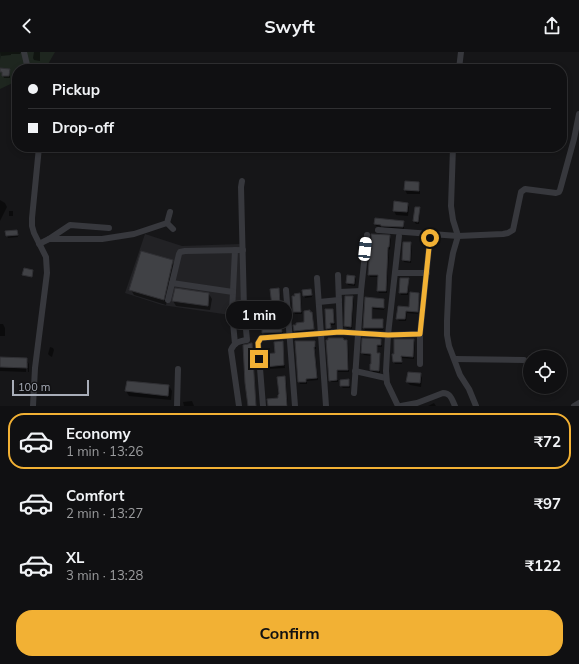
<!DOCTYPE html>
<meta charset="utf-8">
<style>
body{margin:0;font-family:Mulish,sans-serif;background:#1e1e20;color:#f1f3f6;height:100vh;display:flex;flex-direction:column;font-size:15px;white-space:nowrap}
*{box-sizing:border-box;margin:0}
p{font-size:13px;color:#9c9d9f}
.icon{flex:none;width:22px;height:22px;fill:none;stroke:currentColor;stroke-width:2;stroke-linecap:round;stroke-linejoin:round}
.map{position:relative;height:354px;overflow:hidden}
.details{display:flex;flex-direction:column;background:#101012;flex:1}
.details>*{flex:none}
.top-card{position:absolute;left:12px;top:12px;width:555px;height:88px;border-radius:16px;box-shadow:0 2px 6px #0003,0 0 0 1px #303032;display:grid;align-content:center;height:88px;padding:0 16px;background:#101012}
.buttons{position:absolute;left:523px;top:298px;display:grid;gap:8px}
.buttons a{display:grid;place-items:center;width:44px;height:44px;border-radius:50%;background:#101012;box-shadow:0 2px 6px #0003,0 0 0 1px #303032;font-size:20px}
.scale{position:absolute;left:12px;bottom:10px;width:77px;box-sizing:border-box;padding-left:4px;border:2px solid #a8adb8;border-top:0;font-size:11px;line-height:14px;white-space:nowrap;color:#a8adb8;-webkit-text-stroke:3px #111113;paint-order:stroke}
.end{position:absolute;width:18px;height:18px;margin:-9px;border:5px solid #f2b134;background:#111;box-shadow:0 0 0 2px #111}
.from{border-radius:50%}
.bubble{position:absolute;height:28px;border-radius:14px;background:#101012;box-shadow:0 2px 6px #0003,0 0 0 1px #303032;font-size:13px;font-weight:700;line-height:28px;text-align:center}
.car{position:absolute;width:12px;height:24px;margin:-12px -6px;border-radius:5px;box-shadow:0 0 3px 1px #0007;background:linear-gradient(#fff 24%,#345 0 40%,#fff 0 76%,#345 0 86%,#fff 0)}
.top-card b{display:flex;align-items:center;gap:14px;height:38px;font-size:15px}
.top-card b+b{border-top:1px solid #303032}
.top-card i{width:10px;height:10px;background:#f1f3f6}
ul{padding:7px 0 0;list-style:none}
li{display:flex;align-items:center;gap:12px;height:56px;margin:0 8px 6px;padding:0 8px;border:2px solid transparent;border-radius:16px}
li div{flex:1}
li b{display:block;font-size:15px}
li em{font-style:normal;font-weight:700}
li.current{border-color:#f2b134}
li>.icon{width:36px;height:36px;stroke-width:1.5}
.cta{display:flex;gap:8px;margin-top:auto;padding:8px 16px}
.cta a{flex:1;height:46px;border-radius:16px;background:#f2b134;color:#111;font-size:16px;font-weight:700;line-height:46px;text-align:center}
header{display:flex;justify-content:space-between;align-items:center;height:52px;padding:0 16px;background:#101012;font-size:18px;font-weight:700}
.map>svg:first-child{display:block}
</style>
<header><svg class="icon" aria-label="back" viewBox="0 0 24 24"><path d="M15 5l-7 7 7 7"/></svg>Swyft<svg class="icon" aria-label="share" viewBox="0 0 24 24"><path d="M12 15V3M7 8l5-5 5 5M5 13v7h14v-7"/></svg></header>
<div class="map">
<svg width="579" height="354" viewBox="0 0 579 354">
<rect width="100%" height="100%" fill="#161618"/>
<polygon fill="#222225" points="145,182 182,194 240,192 243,264 230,263 162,253 125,241"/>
<polygon fill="#1e261f" points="0,0 55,0 47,14 42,17 17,17 17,29 0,37"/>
<g fill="#0007">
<polygon points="0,0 21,0 20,2 11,2 11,3 1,4 1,8"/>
<polygon points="34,0 40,0 40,9 34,8 33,6"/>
<polygon points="9,18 10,20 10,26 4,26 3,23"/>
<polygon points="406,130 418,131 420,135 420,142 407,142 405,138"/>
<polygon points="0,148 5,151 7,155 0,169"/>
<polygon points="407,152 409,155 408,164 396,163 394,159"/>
<polygon points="419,156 420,158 419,172 416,172 414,169"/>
<rect x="9" y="159" width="4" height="5"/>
<polygon points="403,170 404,172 404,177 384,176 383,175 376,174 375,172"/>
<polygon points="17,179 18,185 8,186 7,183"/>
<polygon points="389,184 391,187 390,197 389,198 387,241 379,241 378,239 379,225 370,225 369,223"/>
<polygon points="404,191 410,191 412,193 411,211 404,210 403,208"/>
<polygon points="172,209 175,214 166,253 134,243 131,238"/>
<polygon points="355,225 356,227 355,234 348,233 347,231"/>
<polygon points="408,226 409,229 408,243 401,243 400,241"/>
<polygon points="278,237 280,239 283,282 265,283 263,281 274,273 273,264 264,265 262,263 262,256 273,255"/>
<polygon points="311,238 312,240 312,245 305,246 304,243"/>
<polygon points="209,242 212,247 210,258 176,254 173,249"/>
<polygon points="300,242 301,245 302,262 295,262 294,260 293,245"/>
<polygon points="418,242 419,244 418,262 407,261 406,269 399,269 397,266 410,256"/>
<polygon points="353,245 354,247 352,277 347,276 345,274"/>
<polygon points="366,246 384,248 385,250 384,258 373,257 373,268 382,268 384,271 383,278 365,278 364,276"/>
<polygon points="333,258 334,260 335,273 331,273 331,278 328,279 327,276"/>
<polygon points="310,261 312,261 313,263 314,280 296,281 295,279 306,271"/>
<polygon points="0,272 3,272 5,276 5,284 0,284"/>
<polygon points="380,288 382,290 382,295 377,295 378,302 379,302 380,304 380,321 373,320 371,318 372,304 364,303 362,301"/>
<polygon points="413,288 415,290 414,307 402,306 402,312 395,312 394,310"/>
<polygon points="344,289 346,289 348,291 349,320 338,320 338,330 331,330 330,328"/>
<polygon points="282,290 283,292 285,316 267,317 266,315 265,303 276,302"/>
<polygon points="296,290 314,290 316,292 316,297 315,297 318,328 307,329 307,332 300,332 299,330"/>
<polygon points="251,292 252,294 256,354 248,354"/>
<polygon points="50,295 53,296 54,298 52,305 50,304 48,302"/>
<polygon points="0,306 26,307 29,312 29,320 28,320 28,311 26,311 26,320 0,319"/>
<polygon points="420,322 422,326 421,335 410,333 407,330"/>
<polygon points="284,325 286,327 288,354 269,354 279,346"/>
<polygon points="348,328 349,331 350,336 343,336 341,334 341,329"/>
<polygon points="169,334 172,339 171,348 129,344 126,339"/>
<polygon points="192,349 194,354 184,354 183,350"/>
<polygon points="434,351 436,354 428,354"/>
</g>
<g fill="#404145" stroke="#303034">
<polygon points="0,16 10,17 9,24 2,24 2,20 0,20"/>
<polygon points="405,129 419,130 419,139 404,138"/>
<polygon points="394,149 408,151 407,160 393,159"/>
<polygon points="415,155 420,155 418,170 413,169"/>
<polygon points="375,166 404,169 403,175 381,174 381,173 374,172"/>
<polygon points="17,178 18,183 6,184 5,179"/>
<polygon points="371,182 390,183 389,195 388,195 386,239 377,239 378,223 368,223 370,197 372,197"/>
<polygon points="403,190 411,190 410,209 402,208"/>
<polygon points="141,199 173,208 164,248 129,238"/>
<polygon points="24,216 33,218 32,225 22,223"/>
<polygon points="347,223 355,224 354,232 346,231"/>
<polygon points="400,226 409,226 407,241 399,241"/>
<polygon points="175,236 209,241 208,254 172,249"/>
<polygon points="279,236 282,280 262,281 262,273 273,272 272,262 261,263 260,255 272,254 270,237"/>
<polygon points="311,237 312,243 303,244 302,238"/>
<polygon points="410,240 419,241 418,260 406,259 405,267 396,267 398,254 409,255"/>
<polygon points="300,241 301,260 293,260 292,244 295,244 294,242"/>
<polygon points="345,244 353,244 351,275 344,274"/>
<polygon points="365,245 384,247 384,256 372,255 372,267 383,267 383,276 363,276"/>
<polygon points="325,257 333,257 334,271 330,271 331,276 326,277"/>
<polygon points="310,258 310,260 312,260 314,277 294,279 293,273 296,273 296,271 304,270 304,259"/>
<polygon points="328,286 343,286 344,288 347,288 348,318 337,318 337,328 329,329 326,288 328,288"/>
<polygon points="362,286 381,287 381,293 377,293 377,301 380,301 379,319 370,318 370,312 371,312 371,302 361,301"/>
<polygon points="394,287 414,287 413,305 401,304 402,310 393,310 392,302 394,302"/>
<polygon points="283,289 284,313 265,315 264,302 275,301 274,290"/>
<polygon points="295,289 315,289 315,295 314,295 317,326 306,327 306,330 298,330"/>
<polygon points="251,291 252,291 256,354 248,354 245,331 243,293 248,292"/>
<polygon points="0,305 27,306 27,316 0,315"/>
<polygon points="408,320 421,321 420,331 406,330"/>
<polygon points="285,324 287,354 268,354 267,347 278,346 278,343 279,342 277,325"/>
<polygon points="349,327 349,334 340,334 340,328"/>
<polygon points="127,329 169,333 168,344 125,339"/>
</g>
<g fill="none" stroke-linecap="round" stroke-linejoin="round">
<g stroke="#37383d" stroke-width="6">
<polyline points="24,0 28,17"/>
<polyline points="459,17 461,0"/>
<polyline points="453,95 451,154 453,168 458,184 453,201 449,224 447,269 447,283 449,294 460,323 469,337 476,354"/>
<polyline points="167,171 173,177"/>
<polyline points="378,178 458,184 503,182 508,181 513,178 521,140 525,137 556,141 559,140 560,138 574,87 579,62"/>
<polyline points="49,187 70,173 109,176"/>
<polyline points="39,192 49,187 102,187 134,182 167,171 170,160"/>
<polyline points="235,198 232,260 235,292"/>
<polyline points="395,221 427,221"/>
<polyline points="338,223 340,280"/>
<polyline points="317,226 326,354"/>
<polyline points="172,231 233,240"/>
<polyline points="286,238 295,354"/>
<polyline points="339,240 361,239"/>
<polyline points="168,248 179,202 180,200 185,199 243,198"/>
<polyline points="319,250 339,248"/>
<polyline points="420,282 420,312"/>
<polyline points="455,307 524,308"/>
<polyline points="355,319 386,326"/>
<polyline points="354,341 361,239 367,183"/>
<polyline points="33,354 35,316 47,221 46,205 34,181 32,174 32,166 39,95"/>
<polyline points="177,354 178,317"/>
<path d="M239,354L231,298C234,290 240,289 247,288L244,257L241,135L242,129"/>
<polyline points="263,354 258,291 261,286 340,280 388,283 420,282 430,186"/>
<polyline points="398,354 387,331 386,319 388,283 399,184"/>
<path d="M401,354L417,351L443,341C451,341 452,348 455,354"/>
<polyline points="574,354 579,351"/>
</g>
</g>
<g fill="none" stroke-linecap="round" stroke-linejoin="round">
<polyline stroke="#f2b134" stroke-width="5" points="259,307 258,291 261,286 340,280 388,283 420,282 430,186"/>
</g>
</svg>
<div class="buttons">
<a><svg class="icon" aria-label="locate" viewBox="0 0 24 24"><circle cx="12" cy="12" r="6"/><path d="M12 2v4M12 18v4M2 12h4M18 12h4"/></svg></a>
</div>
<div class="scale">100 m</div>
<i class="end from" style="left:430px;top:186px"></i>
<i class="end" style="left:259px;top:307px"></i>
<div class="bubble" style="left:226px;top:249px;width:66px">1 min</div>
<i class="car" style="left:365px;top:197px;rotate:6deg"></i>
<div class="top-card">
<b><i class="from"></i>Pickup</b>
<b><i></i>Drop-off</b>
</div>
</div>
<section class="details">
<ul>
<li class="current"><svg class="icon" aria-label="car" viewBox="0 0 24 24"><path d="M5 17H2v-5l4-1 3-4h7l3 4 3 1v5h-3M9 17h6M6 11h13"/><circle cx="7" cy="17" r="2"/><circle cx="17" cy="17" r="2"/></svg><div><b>Economy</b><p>1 min · 13:26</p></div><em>₹72</em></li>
<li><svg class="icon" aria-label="car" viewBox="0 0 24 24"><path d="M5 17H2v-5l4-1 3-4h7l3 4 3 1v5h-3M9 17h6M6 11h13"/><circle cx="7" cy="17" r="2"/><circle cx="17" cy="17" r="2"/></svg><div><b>Comfort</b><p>2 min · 13:27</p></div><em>₹97</em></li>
<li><svg class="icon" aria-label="car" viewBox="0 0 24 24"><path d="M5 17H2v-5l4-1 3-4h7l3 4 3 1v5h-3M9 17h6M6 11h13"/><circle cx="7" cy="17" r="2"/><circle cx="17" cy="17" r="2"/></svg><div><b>XL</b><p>3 min · 13:28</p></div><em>₹122</em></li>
</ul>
<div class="cta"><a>Confirm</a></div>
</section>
